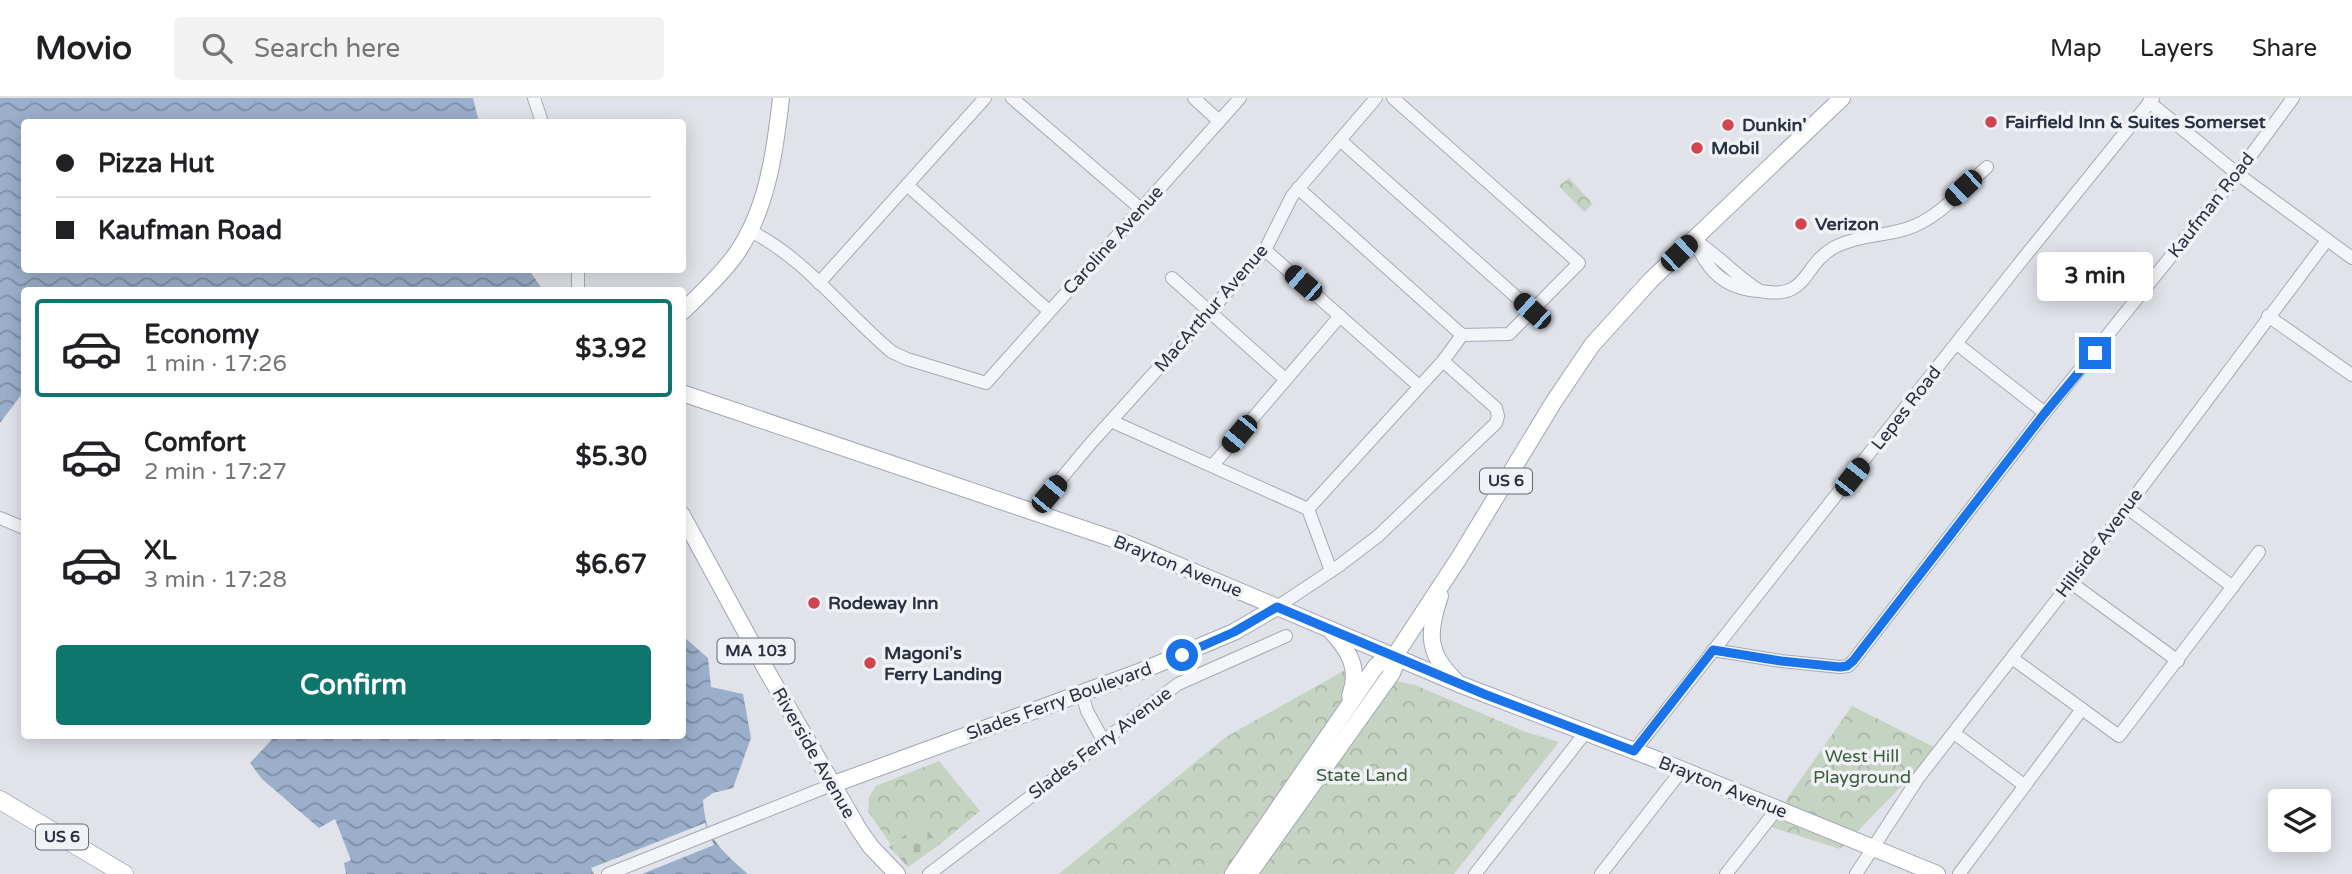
<!DOCTYPE html>
<meta charset="utf-8">
<style>
body{margin:0;font-family:"Varela Round",sans-serif;background:#f2f2f2;color:#202124;height:100vh;display:flex;flex-direction:column;font-size:26px;white-space:nowrap}
*{box-sizing:border-box;margin:0}
p{font-size:23px;color:#757577}
.icon{flex:none;width:38px;height:38px;fill:none;stroke:currentColor;stroke-width:2;stroke-linecap:round;stroke-linejoin:round}
.map{position:relative;flex:1;overflow:hidden}
.details{position:absolute;left:21px;top:189px;width:665px;height:452px;display:flex;flex-direction:column;background:#fff;border-radius:7px;box-shadow:0 4px 18px #0003}
.details>*{flex:none}
.banner{position:absolute;left:21px;top:21px;width:665px;height:154px;border-radius:7px;box-shadow:0 4px 18px #0003;display:grid;align-content:center;height:154px;padding:0 35px;background:#fff}
.controls{position:absolute;left:2268px;top:691px;display:grid;gap:14px}
.controls a{display:grid;place-items:center;width:63px;height:63px;border-radius:7px;background:#fff;box-shadow:0 4px 18px #0003;font-size:35px}
.end{position:absolute;width:32px;height:32px;margin:-16px;border:9px solid #1a73e8;background:#fff;box-shadow:0 0 0 4px #fff}
.from{border-radius:50%}
.bubble{position:absolute;height:49px;border-radius:7px;background:#fff;box-shadow:0 4px 18px #0003;font-size:23px;font-weight:700;line-height:49px;text-align:center}
.car{position:absolute;width:21px;height:42px;margin:-21px -10px;border-radius:9px;box-shadow:0 0 5px 2px #0007;background:linear-gradient(#222 24%,#8ab4d8 0 40%,#222 0 76%,#8ab4d8 0 86%,#222 0)}
.banner b{display:flex;align-items:center;gap:24px;height:66px;font-size:26px}
.banner b+b{border-top:2px solid #e0e0e0}
.banner i{width:18px;height:18px;background:#202124}
ul{padding:12px 0 0;list-style:none}
li{display:flex;align-items:center;gap:21px;height:98px;margin:0 14px 10px;padding:0 21px;border:4px solid transparent;border-radius:7px}
li div{flex:1}
li b{display:block;font-size:26px}
li em{font-style:normal;font-weight:700}
li.current{border-color:#0f766e}
li>.icon{width:63px;height:63px;stroke-width:1.5}
.action{display:flex;gap:14px;margin-top:auto;padding:14px 35px}
.action a{flex:1;height:80px;border-radius:7px;background:#0f766e;color:#fff;font-size:28px;font-weight:700;line-height:80px;text-align:center}
header{display:flex;align-items:center;gap:42px;box-sizing:border-box;height:98px;padding:0 35px;background:#fff;border-bottom:2px solid #e0e0e0}
header strong{font-size:33px}
nav{display:flex;gap:38px;margin-inline-start:auto;font-size:24px}
.search{width:490px;height:63px;background:#f2f2f2;display:flex;align-items:center;gap:18px;box-sizing:border-box;padding:0 24px;border-radius:7px;color:#757577;font-size:26px}
.map>svg:first-child{display:block}
</style>
<header>
<strong>Movio</strong>
<div class="search"><svg class="icon" aria-label="search" viewBox="0 0 24 24"><circle cx="10" cy="10" r="6"/><path d="M15 15l6 6"/></svg>Search here</div>
<nav><a>Map</a><a>Layers</a><a>Share</a></nav>
</header>
<div class="map">
<svg width="2352" height="776" viewBox="0 0 2352 776">
<defs>
<pattern id="cemetery-stones" width="16" height="16" patternUnits="userSpaceOnUse" patternTransform="scale(1.75)"><rect width="16" height="16" fill="#c5d4c2"/><path d="M2 7V4a2 2 0 0 1 4 0v3zM10 15v-3a2 2 0 0 1 4 0v3z" fill="#a9b6a8"/></pattern>
<pattern id="park-crowns" width="20" height="18" patternUnits="userSpaceOnUse" patternTransform="scale(1.75)"><rect width="20" height="18" fill="#c5d4c2"/><path d="M2 6a3 3 0 1 1 6 0M12 15a3 3 0 1 1 6 0" fill="none" stroke="#a9b6a8"/></pattern>
<pattern id="water-waves" width="16" height="10" patternUnits="userSpaceOnUse" patternTransform="scale(1.75)"><rect width="16" height="10" fill="#9baeca"/><path d="M0 5q4-4 8 0t8 0" fill="none" stroke="#7e8ea6"/></pattern>
</defs>
<rect width="100%" height="100%" fill="#e1e3ea"/>
<polygon fill="url(#cemetery-stones)" points="922,724 939,747 908,769 889,749"/>
<g fill="url(#park-crowns)">
<polygon points="1569,80 1593,106 1584,114 1559,88"/>
<polygon points="1345,572 1415,587 1523,633 1559,644 1454,776 1059,776 1226,639"/>
<polygon points="1852,608 1938,651 1840,751 1768,728"/>
<polygon points="939,663 980,713 939,747 922,724 891,747 868,713 869,699 876,688"/>
</g>
<g fill="url(#water-waves)">
<polygon points="0,0 473,0 479,24 24,24 24,172 529,172 543,192 24,192 24,293 0,325"/>
<path d="M683,538L708,560L711,589L743,596L751,640L733,690L713,695L703,702C705,740 721,752 748,776H346L344,765L351,762L335,721L319,730L262,681L250,665L276,637H682Z"/>
</g>
<polygon fill="#e1e3ea" points="705,725 714,747 642,776 594,776 591,770"/>
<g fill="none" stroke-linecap="round" stroke-linejoin="round">
<g stroke="#a6aab4" stroke-width="14">
<g id="minor">
<polyline points="534,0 542,24"/>
<polyline points="1012,0 1141,111"/>
<polyline points="1194,0 1219,23"/>
<polyline points="2149,4 2239,77 2352,160"/>
<polyline points="1340,42 1532,213"/>
<polyline points="907,87 1049,213"/>
<polyline points="1298,90 1462,237"/>
<path d="M750,133C804,159 846,216 892,254L907,261L986,285L1240,0"/>
<path d="M1694,142C1718,156 1735,178 1760,193C1724,191 1708,173 1694,142Z"/>
<polyline points="1265,152 1419,288"/>
<polyline points="1172,180 1285,281"/>
<polyline points="819,185 985,0"/>
<polyline points="578,192 578,172"/>
<path d="M1760,193C1809,202 1801,169 1833,150C1854,138 1883,138 1906,131C1939,121 1962,91 1987,69"/>
<polyline points="2268,218 2352,277"/>
<polyline points="1957,246 2045,315"/>
<polyline points="1111,323 1308,411 1331,473"/>
<polyline points="1213,367 1340,218"/>
<polyline points="2126,409 2233,489"/>
<polyline points="1308,411 1443,263 1462,237 1509,236 1579,165 1393,0"/>
<polyline points="1034,413 1091,345 1265,152 1292,98 1376,0"/>
<polyline points="0,420 24,430"/>
<polyline points="2070,484 2178,563"/>
<polyline points="1277,509 1340,467 1378,438 1496,325 1498,318 1496,310 1443,263"/>
<polyline points="1713,552 1781,563 1840,569 1848,568 1853,563 2044,316 2238,75 2293,0"/>
<polyline points="2012,560 2119,638 2259,454"/>
<polyline points="1082,596 1087,613 1103,642"/>
<polyline points="1954,635 2024,687"/>
<polyline points="1634,653 2018,167 2153,0"/>
<polyline points="608,776 834,686"/>
<polyline points="929,776 1178,586 1286,538"/>
<polyline points="1475,776 1585,635"/>
<polyline points="1601,776 1682,672"/>
<polyline points="1726,776 1777,711"/>
<polyline points="1856,776 1919,679 2070,485 2327,142"/>
<polyline points="1959,776 2082,611"/>
</g>
</g>
<g stroke="#a0a6b6" stroke-width="18">
<g id="major">
<path d="M682,214C700,197 719,179 734,159C767,114 775,54 781,0"/>
<polyline points="682,295 1128,446 1459,586 1658,662 1937,776"/>
<polyline points="682,417 768,575 858,730 871,749 897,776"/>
<path d="M1440,498C1428,533 1426,555 1455,582"/>
<path d="M1332,534C1350,554 1360,571 1350,598"/>
<polyline points="1394,559 1459,460 1553,305 1592,247 1651,182 1842,0"/>
<polyline points="834,686 1139,574 1234,534 1277,509"/>
<polyline points="1233,776 1376,568 1384,562 1394,559"/>
<polyline points="1249,776 1392,575 1395,567 1394,559"/>
</g>
</g>
<g stroke="#888fa1" stroke-width="19">
<polyline id="highway" points="0,702 124,776"/>
</g>
<use href="#minor" stroke="#f3f5f8" stroke-width="12"/>
<use href="#major" stroke="#fff" stroke-width="16"/>
<use href="#highway" stroke="#fff" stroke-width="18"/>
</g>
<g fill="none" stroke-linecap="round" stroke-linejoin="round">
<polyline stroke="#1a73e8" stroke-width="9" points="1182,557 1234,534 1277,509 1484,596 1634,653 1713,552 1781,563 1840,569 1847,568 1853,563 2044,316 2095,255"/>
</g>
<g fill="#d0444d" stroke="#f0f2f7" stroke-width="2.5">
<circle cx="1991" cy="24" r="7"/>
<circle cx="1728" cy="27" r="7"/>
<circle cx="1697" cy="50" r="7"/>
<circle cx="1801" cy="126" r="7"/>
<circle cx="814" cy="505" r="7"/>
<circle cx="870" cy="565" r="7"/>
</g>
<g text-anchor="middle" dominant-baseline="central" stroke-width="7" stroke-linejoin="round" paint-order="stroke">
<g fill="#f0f2f7" stroke="#656a78" stroke-width="2">
<rect x="1480" y="370.5" width="52" height="25" rx="5"/>
<rect x="717.5" y="540.5" width="77" height="25" rx="5"/>
<rect x="36" y="726.5" width="52" height="25" rx="5"/>
</g>
<g font-size="16" font-weight="bold" fill="#293042">
<text x="1506" y="383">US 6</text>
<text x="756" y="553">MA 103</text>
<text x="62" y="739">US 6</text>
</g>
<g font-size="18" font-weight="bold" fill="#293042" stroke="#f0f2f7" text-anchor="start">
<text x="2005" y="24">Fairfield Inn &amp; Suites Somerset</text>
<text x="1742" y="27">Dunkin'</text>
<text x="1711" y="50">Mobil</text>
<text x="1815" y="126">Verizon</text>
<text x="828" y="505">Rodeway Inn</text>
<text x="884" y="555">Magoni's<tspan x="884" dy="21">Ferry Landing</tspan></text>
</g>
<g font-size="18" fill="#293042" stroke="#f0f2f7">
<text transform="translate(2211 107) rotate(-52)">Kaufman Road</text>
<text transform="translate(1113 142) rotate(-48)">Caroline Avenue</text>
<text transform="translate(1211 210) rotate(-49)">MacArthur Avenue</text>
<text transform="translate(1906 310) rotate(-52)">Lepes Road</text>
<text transform="translate(2099 445) rotate(-53)">Hillside Avenue</text>
<text transform="translate(1178 468) rotate(22)">Brayton Avenue</text>
<text transform="translate(1059 603) rotate(-20)">Slades Ferry Boulevard</text>
<text transform="translate(1100 645) rotate(-37)">Slades Ferry Avenue</text>
<text transform="translate(814 655) rotate(60)">Riverside Avenue</text>
<text transform="translate(1723 689) rotate(22)">Brayton Avenue</text>
</g>
<g font-size="18" fill="#3a5d36" stroke="#f0f2f7">
<text x="1862" y="658">West Hill<tspan x="1862" dy="21">Playground</tspan></text>
<text x="1362" y="677">State Land</text>
</g>
</g>
</svg>
<div class="controls">
<a><svg class="icon" aria-label="layers" viewBox="0 0 24 24"><path d="M12 4l9 5-9 5-9-5zM3 14l9 5 9-5"/></svg></a>
</div>
<i class="end from" style="left:1182px;top:557px"></i>
<i class="end" style="left:2095px;top:255px"></i>
<div class="bubble" style="left:2037px;top:154px;width:116px">3 min</div>
<i class="car" style="left:1963px;top:90px;rotate:227deg"></i>
<i class="car" style="left:1679px;top:155px;rotate:46deg"></i>
<i class="car" style="left:1303px;top:185px;rotate:311deg"></i>
<i class="car" style="left:1532px;top:213px;rotate:312deg"></i>
<i class="car" style="left:1239px;top:336px;rotate:220deg"></i>
<i class="car" style="left:1852px;top:379px;rotate:38deg"></i>
<i class="car" style="left:1049px;top:396px;rotate:40deg"></i>
<div class="banner">
<b><i class="from"></i>Pizza Hut</b>
<b><i></i>Kaufman Road</b>
</div>
<section class="details">
<ul>
<li class="current"><svg class="icon" aria-label="car" viewBox="0 0 24 24"><path d="M5 17H2v-5l4-1 3-4h7l3 4 3 1v5h-3M9 17h6M6 11h13"/><circle cx="7" cy="17" r="2"/><circle cx="17" cy="17" r="2"/></svg><div><b>Economy</b><p>1 min · 17:26</p></div><em>$3.92</em></li>
<li><svg class="icon" aria-label="car" viewBox="0 0 24 24"><path d="M5 17H2v-5l4-1 3-4h7l3 4 3 1v5h-3M9 17h6M6 11h13"/><circle cx="7" cy="17" r="2"/><circle cx="17" cy="17" r="2"/></svg><div><b>Comfort</b><p>2 min · 17:27</p></div><em>$5.30</em></li>
<li><svg class="icon" aria-label="car" viewBox="0 0 24 24"><path d="M5 17H2v-5l4-1 3-4h7l3 4 3 1v5h-3M9 17h6M6 11h13"/><circle cx="7" cy="17" r="2"/><circle cx="17" cy="17" r="2"/></svg><div><b>XL</b><p>3 min · 17:28</p></div><em>$6.67</em></li>
</ul>
<div class="action"><a>Confirm</a></div>
</section>
</div>
